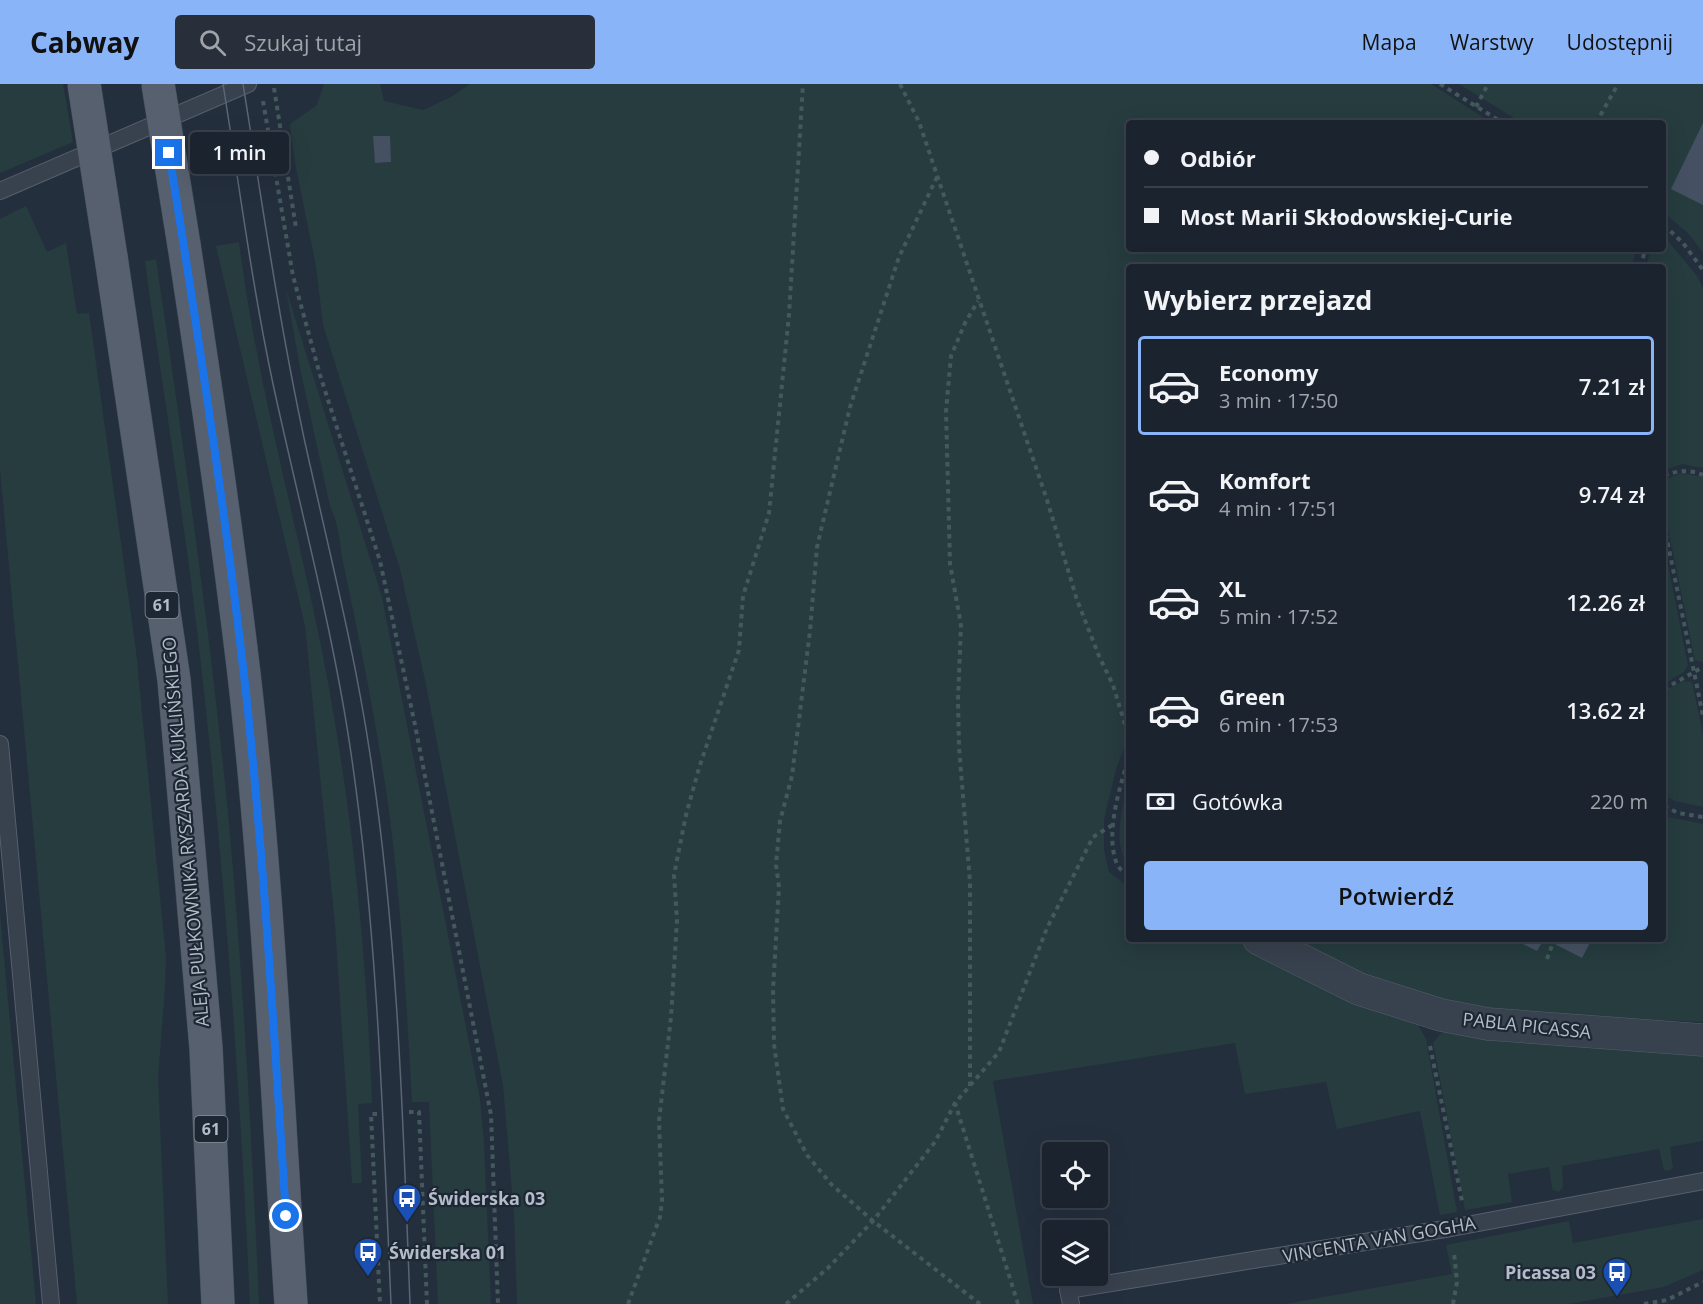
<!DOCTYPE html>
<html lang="pl">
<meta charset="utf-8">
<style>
body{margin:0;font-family:"Open Sans",sans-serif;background:#282f3a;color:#f1f3f6;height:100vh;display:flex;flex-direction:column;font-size:22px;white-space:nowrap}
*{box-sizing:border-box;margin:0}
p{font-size:20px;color:#a0a4aa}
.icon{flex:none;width:33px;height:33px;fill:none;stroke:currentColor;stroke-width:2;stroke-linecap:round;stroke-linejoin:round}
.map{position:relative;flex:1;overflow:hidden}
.details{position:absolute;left:1126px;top:180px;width:540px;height:678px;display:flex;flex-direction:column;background:#1b232e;border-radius:6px;box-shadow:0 6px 24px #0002,0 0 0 2px #39404a}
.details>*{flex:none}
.banner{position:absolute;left:1126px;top:36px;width:540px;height:132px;border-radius:6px;box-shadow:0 6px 24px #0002,0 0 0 2px #39404a;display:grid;align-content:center;height:132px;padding:0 18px;background:#1b232e}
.buttons{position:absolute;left:1042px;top:1058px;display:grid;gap:12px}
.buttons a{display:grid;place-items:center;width:66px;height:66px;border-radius:6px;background:#1b232e;box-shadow:0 6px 24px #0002,0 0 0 2px #39404a;font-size:30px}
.end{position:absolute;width:27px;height:27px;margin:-14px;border:8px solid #1a73e8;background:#fff;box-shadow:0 0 0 3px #fff}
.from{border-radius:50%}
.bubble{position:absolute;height:42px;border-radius:6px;background:#1b232e;box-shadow:0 6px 24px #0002,0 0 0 2px #39404a;font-size:20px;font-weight:600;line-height:42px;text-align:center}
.banner b{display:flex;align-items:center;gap:21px;height:57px;font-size:22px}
.banner b+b{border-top:2px solid #39404a}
.banner i{width:15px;height:15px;background:#f1f3f6}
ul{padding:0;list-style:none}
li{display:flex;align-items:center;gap:18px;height:99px;margin:0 12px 9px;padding:0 6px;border:3px solid transparent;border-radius:6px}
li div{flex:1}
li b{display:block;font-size:22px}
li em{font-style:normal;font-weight:600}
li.on{border-color:#8ab4f8}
li>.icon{width:54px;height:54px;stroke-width:1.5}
h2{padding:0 18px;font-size:27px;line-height:72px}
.pay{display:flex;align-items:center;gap:15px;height:66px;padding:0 18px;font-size:22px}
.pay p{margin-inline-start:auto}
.action{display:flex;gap:12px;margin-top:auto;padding:12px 18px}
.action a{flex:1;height:69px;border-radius:6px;background:#8ab4f8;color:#111;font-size:24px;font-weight:600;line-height:69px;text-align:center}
header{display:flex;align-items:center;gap:36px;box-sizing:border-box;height:84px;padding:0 30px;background:#8ab4f8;color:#111}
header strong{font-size:28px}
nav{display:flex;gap:33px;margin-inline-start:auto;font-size:21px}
.search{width:420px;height:54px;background:#282f3a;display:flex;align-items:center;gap:15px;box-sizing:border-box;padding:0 21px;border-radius:6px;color:#a0a4aa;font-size:22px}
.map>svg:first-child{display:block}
</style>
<header>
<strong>Cabway</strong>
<div class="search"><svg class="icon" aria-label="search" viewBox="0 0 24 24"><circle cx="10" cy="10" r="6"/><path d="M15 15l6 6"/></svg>Szukaj tutaj</div>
<nav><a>Mapa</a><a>Warstwy</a><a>Udostępnij</a></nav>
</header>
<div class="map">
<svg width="1703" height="1220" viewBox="0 0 1703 1220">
<rect width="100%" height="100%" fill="#242f3e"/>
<g fill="#263c3f" fill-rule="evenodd">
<polygon points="0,0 63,0 73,58 0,89"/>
<path d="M324,0H380L384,17L423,26L451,13L470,0H1431L1492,39H1130V165H1636L1632,183H1130V651L1117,682L1104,735V766L1109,788L1129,803L1130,855H1234L1376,926L1418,941L1426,955L1457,1128L1440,1131L1420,1027L1337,1045L1326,998L1245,1010L1235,959L993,997L1033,1220H517L514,1131L503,1001L425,596L400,485L323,241L316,182L295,79L290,40L317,21ZM374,52H389L391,78L375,79Z"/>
<polygon points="1459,0 1703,0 1703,169 1690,151 1664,129 1664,39 1522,39"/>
<polygon points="26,122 47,168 66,159 77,230 89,229 136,567 166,874 165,903 158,995 168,1220 77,1220 0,385 0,135"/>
<polygon points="1664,152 1697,192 1703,204 1703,384 1682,380 1664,386 1664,183 1646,183 1651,165 1664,165"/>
<path d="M239,158C258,309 302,455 329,604C354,741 367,880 372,1019L358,1020L362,1099H352L335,840L305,542L216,162Z"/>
<path d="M156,175C184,367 212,558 230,751C244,907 252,1063 259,1220H250C239,979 221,736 191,497C178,400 163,304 149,208L145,177Z"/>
<path d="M286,205L382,513L480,1015L484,1059L491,1220H438L429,1018H412C406,913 401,809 386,706C374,626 358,548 341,469C340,453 337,437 330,422L300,284Z"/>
<polygon points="1681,389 1703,393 1703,578 1695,576 1664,426 1664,396"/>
<polygon points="1664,460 1688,581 1684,588 1664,600"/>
<polygon points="1684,597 1692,598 1703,650 1703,723 1675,717 1664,711 1664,607"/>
<path d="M1129,696L1130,782H1129C1111,759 1123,723 1129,696Z"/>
<polygon points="1664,732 1703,740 1703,938 1474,928 1407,910 1290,855 1664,855"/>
<polygon points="0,830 36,1220 0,1220"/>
<polygon points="1442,948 1472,952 1703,969 1703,1057 1670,1063 1673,1084 1668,1087 1664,1086 1659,1065 1562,1082 1563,1103 1559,1108 1553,1106 1552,1103 1549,1083 1508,1090 1512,1118 1465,1126 1433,959"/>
<polygon points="1703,1135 1703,1186 1664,1203 1568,1220 1285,1220 1452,1190 1446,1161 1569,1137 1573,1159"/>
</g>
<g fill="#455162">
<polygon points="1703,39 1703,121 1671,105"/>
<polygon points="373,52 390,52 391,78 375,79"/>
<polygon points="1513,855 1544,855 1537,867"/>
<polygon points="1545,855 1592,855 1582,874"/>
</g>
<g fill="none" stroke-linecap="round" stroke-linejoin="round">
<g stroke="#565f6c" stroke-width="18">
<g id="lane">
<polyline points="0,107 248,0"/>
<polyline points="0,660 51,1220"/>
<polyline points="1071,1220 1068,1206 1451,1144 1703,1097"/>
</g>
</g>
<g stroke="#565f6c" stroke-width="33">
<polyline id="street" points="1259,855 1359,905 1441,931 1488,940 1703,956"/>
</g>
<g stroke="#414a57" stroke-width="34">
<g id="primary">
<path d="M184,161C206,304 227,447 244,590C268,799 277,1010 291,1220"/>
<polyline points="111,173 174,596 206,964 218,1220"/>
</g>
</g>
<g stroke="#44595c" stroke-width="4" stroke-dasharray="4.5 4.5" stroke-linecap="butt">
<polyline points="900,0 919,38 1047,416 1077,516 1099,572 1113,601 1130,657"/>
<polyline points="1440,0 1503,39"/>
<polyline points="274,4 296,144"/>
<polyline points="263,17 293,192 320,291 380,477 415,641 491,1031 498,1220"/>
<polyline points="1476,23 1488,0"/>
<polyline points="1596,39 1618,0"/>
<polyline points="937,93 899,173 850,323 817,463 810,547 792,692 780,737 776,781 779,803 773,906 774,960 783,1025 807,1071 831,1100 873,1137 980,1220"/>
<polyline points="1664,141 1683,159 1703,186"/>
<polyline points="1641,183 1645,165"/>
<path d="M1664,391C1678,387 1689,385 1703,391"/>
<polyline points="1664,441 1703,632"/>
<polyline points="1664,605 1703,583"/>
<path d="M1130,669C1121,700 1104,749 1117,780C1119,785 1125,789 1130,793"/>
<polyline points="1664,722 1678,729 1703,733"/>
<polyline points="1547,875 1553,859"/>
<polyline points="1430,962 1462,1117"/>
<polyline points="970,1002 970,798 959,663 958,616 961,541 950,480 946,327 951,272 965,239 978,217"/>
<polyline points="409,1028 419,1028 427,1220"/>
<polyline points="377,1030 371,1030 380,1220"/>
<polyline points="628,1220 660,1133 662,1116 659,1037 671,933 677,836 674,791 686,731 699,684 739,566 743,512 769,429 789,231 803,0"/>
<polyline points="786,1220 828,1184 873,1137 935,1058 955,1019"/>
<polyline points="1018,1220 955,1019 999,968 1047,844 1093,753 1114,740"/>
<polyline points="1453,1220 1457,1198 1454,1168"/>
<polyline points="1644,1220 1667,1216 1703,1198"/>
</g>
<use href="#lane" stroke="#38414e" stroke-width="16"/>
<use href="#street" stroke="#38414e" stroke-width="32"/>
<use href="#primary" stroke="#56606e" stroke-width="33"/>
<g stroke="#5a6575" stroke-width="1.5">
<path d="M223,0C239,100 252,201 273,300C300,425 334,549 352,676C378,856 383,1038 391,1220"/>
<path d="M243,0C262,118 279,237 304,354C327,459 354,563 370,670C398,852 403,1036 410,1220"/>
</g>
<g stroke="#414a57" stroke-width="34" stroke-linecap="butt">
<g id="primary-bridge">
<polyline points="84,0 111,173"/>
<polyline points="158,0 184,161"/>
</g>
</g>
<use href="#primary-bridge" stroke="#56606e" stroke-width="33"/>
</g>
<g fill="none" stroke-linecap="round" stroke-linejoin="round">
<path stroke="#1a73e8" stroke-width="8" d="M169,69C197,242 224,416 244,591C264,770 274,951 286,1132"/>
</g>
<defs>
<g id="bus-pin" transform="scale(1.5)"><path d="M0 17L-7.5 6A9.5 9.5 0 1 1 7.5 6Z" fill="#1a4fb4" stroke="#1d2633"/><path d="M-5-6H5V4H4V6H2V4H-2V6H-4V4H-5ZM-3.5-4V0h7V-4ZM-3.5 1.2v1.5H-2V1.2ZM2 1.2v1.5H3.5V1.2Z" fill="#fff"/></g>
</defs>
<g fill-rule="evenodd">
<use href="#bus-pin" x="407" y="1114"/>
<use href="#bus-pin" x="368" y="1168"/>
<use href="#bus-pin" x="1617" y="1188"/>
</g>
<g text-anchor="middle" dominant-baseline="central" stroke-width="4.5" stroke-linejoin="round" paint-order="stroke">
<g fill="#1d2633" stroke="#878f9c" stroke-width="1.5">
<rect x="145.5" y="508" width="33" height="26" rx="4.5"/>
<rect x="194.5" y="1032" width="33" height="26" rx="4.5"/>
</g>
<g font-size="16" font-weight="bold" fill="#b4bcc9">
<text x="162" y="521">61</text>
<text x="211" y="1045">61</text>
</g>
<g font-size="18" fill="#b4bcc9" stroke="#1d2633">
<text transform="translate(185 748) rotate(-95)">ALEJA PUŁKOWNIKA RYSZARDA KUKLIŃSKIEGO</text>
<text transform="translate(1527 941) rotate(6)">PABLA PICASSA</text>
<text transform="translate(1379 1155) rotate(-10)">VINCENTA VAN GOGHA</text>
</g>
<g font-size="18" font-weight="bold" fill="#b4bcc9" stroke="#1d2633" text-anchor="start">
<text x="428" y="1114">Świderska 03</text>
<text x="389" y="1168">Świderska 01</text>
<text x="1596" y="1188" text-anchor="end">Picassa 03</text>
</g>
</g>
</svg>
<div class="buttons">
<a><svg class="icon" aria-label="locate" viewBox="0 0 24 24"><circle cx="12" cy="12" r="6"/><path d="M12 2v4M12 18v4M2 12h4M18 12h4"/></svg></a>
<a><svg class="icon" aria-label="layers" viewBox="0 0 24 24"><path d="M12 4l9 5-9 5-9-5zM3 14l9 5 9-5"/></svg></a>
</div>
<i class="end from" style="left:286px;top:1132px"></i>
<i class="end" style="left:169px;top:69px"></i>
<div class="bubble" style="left:190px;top:48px;width:99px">1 min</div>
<div class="banner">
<b><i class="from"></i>Odbiór</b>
<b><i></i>Most Marii Skłodowskiej-Curie</b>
</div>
<section class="details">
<h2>Wybierz przejazd</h2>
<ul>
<li class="on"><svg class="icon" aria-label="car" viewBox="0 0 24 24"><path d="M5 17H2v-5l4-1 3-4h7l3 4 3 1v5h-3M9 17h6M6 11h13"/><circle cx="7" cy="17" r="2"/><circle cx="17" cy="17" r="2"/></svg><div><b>Economy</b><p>3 min · 17:50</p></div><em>7.21 zł</em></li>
<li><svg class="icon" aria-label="car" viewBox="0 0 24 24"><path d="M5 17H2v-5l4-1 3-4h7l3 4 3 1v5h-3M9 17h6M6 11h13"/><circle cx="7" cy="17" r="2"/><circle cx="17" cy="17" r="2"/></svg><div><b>Komfort</b><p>4 min · 17:51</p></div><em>9.74 zł</em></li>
<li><svg class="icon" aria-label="car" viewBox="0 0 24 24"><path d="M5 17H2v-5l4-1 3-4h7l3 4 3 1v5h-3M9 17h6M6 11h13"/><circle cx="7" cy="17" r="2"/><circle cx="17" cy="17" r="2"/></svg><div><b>XL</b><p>5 min · 17:52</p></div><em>12.26 zł</em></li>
<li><svg class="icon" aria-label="car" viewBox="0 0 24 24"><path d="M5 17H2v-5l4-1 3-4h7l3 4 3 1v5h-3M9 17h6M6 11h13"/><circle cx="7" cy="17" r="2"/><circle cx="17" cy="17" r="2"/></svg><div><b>Green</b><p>6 min · 17:53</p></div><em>13.62 zł</em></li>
</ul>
<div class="pay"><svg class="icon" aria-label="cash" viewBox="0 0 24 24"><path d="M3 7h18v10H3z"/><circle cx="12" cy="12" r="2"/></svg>Gotówka<p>220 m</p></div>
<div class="action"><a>Potwierdź</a></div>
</section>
</div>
